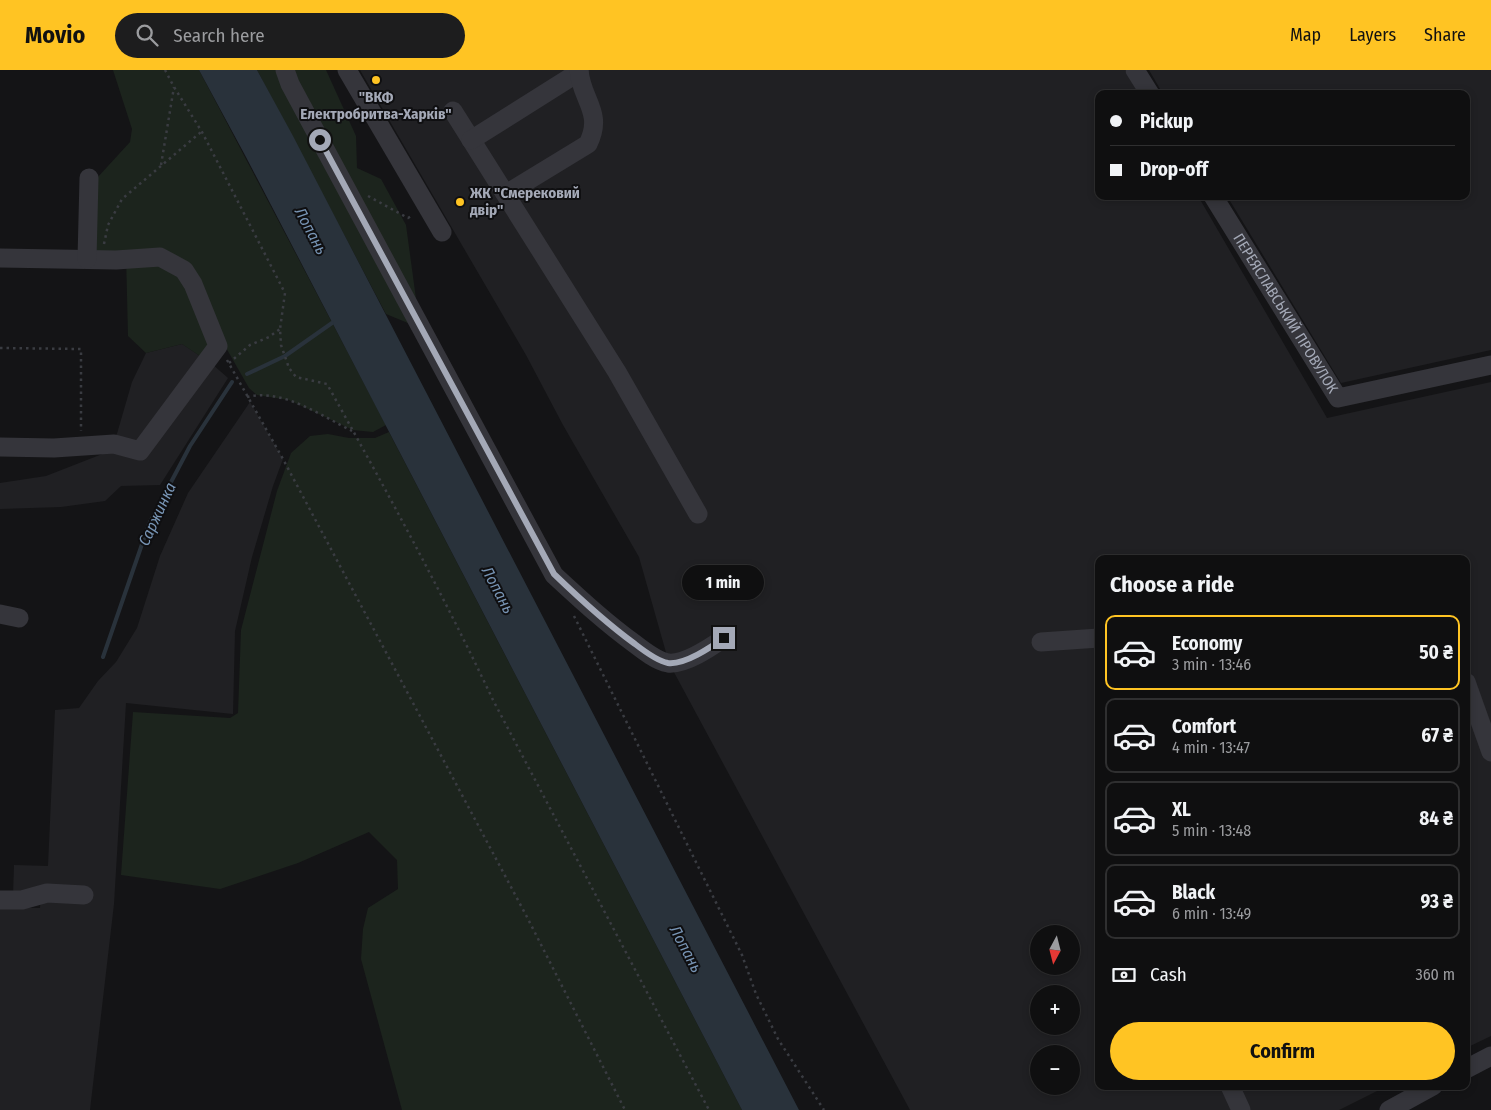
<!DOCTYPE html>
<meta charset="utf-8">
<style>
body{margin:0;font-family:"Fira Sans Condensed",sans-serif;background:#1d1d1e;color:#f1f3f6;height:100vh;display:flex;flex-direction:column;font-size:19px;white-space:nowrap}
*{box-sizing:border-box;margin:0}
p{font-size:16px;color:#9b9c9f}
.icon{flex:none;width:28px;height:28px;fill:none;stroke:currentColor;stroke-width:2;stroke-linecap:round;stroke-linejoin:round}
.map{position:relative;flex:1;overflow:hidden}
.details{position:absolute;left:1095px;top:485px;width:375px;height:535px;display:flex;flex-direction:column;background:#0f0f10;border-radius:10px;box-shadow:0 2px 8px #0003,0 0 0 1px #2f2f30}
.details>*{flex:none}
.guide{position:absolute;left:1095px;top:20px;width:375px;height:110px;border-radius:10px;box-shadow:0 2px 8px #0003,0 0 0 1px #2f2f30;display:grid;align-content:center;height:110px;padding:0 15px;background:#0f0f10}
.needle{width:32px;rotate:187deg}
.buttons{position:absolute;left:1030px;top:855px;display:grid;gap:10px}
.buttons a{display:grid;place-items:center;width:50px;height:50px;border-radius:50%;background:#0f0f10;box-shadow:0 2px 8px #0003,0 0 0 1px #2f2f30;font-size:25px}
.end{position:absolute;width:22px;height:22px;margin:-11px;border:6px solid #a4a9b7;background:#111;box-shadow:0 0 0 2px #111}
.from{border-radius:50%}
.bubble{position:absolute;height:35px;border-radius:18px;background:#0f0f10;box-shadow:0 2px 8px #0003,0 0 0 1px #2f2f30;font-size:16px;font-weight:700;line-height:35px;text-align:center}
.guide b{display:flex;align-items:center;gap:18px;height:48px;font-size:19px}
.guide b+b{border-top:1px solid #2f2f30}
.guide i{width:12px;height:12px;background:#f1f3f6}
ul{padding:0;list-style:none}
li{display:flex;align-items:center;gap:15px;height:75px;margin:0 10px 8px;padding:0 5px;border:2px solid #2f2f30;border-radius:10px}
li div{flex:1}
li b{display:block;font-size:19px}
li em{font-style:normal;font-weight:700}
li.on{border-color:#ffc423}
li>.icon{width:45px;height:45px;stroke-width:1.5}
h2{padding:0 15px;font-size:22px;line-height:60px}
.pay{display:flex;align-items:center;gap:12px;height:55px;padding:0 15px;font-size:19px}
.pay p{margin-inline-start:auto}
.primary-button{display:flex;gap:10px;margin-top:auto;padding:10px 15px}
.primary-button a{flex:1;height:58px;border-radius:30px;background:#ffc423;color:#111;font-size:20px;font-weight:700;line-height:58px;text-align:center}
header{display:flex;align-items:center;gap:30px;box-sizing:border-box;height:70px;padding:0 25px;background:#ffc423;color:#111}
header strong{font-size:24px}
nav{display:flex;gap:28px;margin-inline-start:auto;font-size:18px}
.search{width:350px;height:45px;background:#1d1d1e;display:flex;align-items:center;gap:12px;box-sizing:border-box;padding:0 18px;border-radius:28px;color:#9b9c9f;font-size:19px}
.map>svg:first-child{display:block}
</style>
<header>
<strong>Movio</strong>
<div class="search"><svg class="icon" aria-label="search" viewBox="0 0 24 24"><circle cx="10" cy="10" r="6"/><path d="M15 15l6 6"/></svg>Search here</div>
<nav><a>Map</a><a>Layers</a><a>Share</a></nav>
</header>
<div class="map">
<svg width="1491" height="1040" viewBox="0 0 1491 1040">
<rect width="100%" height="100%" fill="#141416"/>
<g fill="#202023" fill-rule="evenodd">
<path d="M360,0H1125L1139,24H1099V126H1198L1327,348L1491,312V966L1466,978V489H1099V1016H1387L1339,1040H910L669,593L639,487L563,355L526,285ZM1039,864H1071V896H1039ZM1039,924H1071V956H1039ZM1039,984H1071V1016H1039Z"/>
<polygon points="1149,0 1491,0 1491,280 1341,313 1227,126 1466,126 1466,24 1163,24"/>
<polygon points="182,274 212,294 228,308 160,415 121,416 105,431 61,437 0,439 0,413 46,406 110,381 114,374 132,312 146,283"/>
<polygon points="250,332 283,389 273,416 252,487 235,561 233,644 126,633 114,834 90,1040 0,1040 0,838 40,838 41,828 13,826 14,795 48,796 55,640 79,638 98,611 116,592 137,558 160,486 188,423"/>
</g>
<g fill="#1c241d">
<polygon points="113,0 199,0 386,355 373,362 353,360 289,330 257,325 249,318 221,269 200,286 182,274 146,283 128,266 126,184 92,184 97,108 130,72 132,59"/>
<polygon points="257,0 326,0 356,66 357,98 381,109 406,155 420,258 386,244"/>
<polygon points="389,362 742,1040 402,1040 361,889 363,859 368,838 398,819 397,790 369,762 298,793 220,819 121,805 133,642 230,648 238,643 241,560 277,421 291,383 310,366 328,364 349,368 375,368"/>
</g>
<polygon fill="#29323b" points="199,0 257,0 293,66 799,1040 742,1040 246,87"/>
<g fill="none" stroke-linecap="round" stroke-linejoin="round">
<g stroke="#29323b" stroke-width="4">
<polyline points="247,304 285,286 332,253"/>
<polyline points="103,587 149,454 190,376 232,312"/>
</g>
<g stroke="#3a3c42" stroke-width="2.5" stroke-dasharray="2.5 4" stroke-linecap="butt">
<path d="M165,0L174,17L202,62L285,223L280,259L281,275L289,298L296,307L327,314C385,418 442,522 493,630L709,1040"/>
<polyline points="161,95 174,17"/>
<polyline points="368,126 408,148 413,145"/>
<polyline points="104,174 108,155 122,129 201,62"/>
<polyline points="0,278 81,279 81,361"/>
<polyline points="227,290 283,389 527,847 625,1040"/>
<polyline points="229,293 250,275 269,267 280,259"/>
<path d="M247,327C282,318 322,346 352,361"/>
<polyline points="574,546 742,885 756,924 778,969 824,1040"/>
</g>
<g stroke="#35353b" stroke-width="19">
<path d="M285,0L290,14L554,505C580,529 606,553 635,574C644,581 657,591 668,593C685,595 711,577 724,568"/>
<polyline points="347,0 442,162"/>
<polyline points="1135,0 1150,24"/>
<polyline points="453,41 617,302 698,444"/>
<polyline points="471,70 579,2"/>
<path d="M506,124L588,74C604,42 581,30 579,0"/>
<path id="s1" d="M1213,126L1338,328L1491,295"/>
<polyline points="0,188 116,190 160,187 184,200 193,214 218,276 140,381 114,374 54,378 0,377"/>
<polyline points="87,189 89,108"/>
<polyline points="0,544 19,548"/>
<polyline points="1041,572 1099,568"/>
<polyline points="1466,612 1491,682"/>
<polyline points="0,830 22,830 47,823 84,825"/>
<polyline points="1466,999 1491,986"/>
<polyline points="1230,1016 1241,1040"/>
<polyline points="1389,1040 1433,1016"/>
</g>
</g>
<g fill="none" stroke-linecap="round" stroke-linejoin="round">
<path stroke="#a4a9b7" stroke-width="6" d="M320,70L554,504C580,529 606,553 635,574C644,581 657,591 668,593C685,595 711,577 724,568"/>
</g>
<g fill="#ffc423" stroke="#0f0f11" stroke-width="2">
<circle cx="376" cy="10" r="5"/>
<circle cx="460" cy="132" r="5"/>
</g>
<g text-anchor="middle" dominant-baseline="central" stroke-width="4" stroke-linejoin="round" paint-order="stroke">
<g font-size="15" font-weight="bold" fill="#a4a9b7" stroke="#0f0f11">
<text x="376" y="27">"ВКФ<tspan x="376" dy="17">Електробритва-Харків"</tspan></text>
<text x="470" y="123" text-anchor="start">ЖК "Смерековий<tspan x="470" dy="17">двір"</tspan></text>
</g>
<g font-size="15" fill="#a4a9b7" stroke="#0f0f11">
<text stroke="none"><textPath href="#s1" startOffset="138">ПЕРЕЯСЛАВСЬКИЙ ПРОВУЛОК</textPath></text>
</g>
<g font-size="16" font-style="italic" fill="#7895b5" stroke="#0f0f11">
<text transform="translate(311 161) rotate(62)">Лопань</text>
<text transform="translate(157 444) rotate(-65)">Саржинка</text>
<text transform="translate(498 520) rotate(62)">Лопань</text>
<text transform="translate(686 879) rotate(62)">Лопань</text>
</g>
</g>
</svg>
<div class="buttons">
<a><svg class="needle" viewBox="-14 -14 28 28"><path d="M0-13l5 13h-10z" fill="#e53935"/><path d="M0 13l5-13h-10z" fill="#9b9c9f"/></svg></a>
<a>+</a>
<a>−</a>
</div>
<i class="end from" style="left:320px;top:70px"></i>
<i class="end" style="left:724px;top:568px"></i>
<div class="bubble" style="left:682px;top:495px;width:82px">1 min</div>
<div class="guide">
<b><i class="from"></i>Pickup</b>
<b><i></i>Drop-off</b>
</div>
<section class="details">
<h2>Choose a ride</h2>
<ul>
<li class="on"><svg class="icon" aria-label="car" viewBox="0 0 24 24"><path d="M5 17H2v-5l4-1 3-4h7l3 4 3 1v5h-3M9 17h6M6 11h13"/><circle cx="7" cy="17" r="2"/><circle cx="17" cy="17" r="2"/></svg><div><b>Economy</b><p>3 min · 13:46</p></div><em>50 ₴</em></li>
<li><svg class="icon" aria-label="car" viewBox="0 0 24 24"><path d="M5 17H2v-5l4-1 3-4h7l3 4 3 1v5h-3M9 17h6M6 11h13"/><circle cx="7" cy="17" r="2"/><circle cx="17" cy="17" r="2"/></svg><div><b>Comfort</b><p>4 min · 13:47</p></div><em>67 ₴</em></li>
<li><svg class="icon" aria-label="car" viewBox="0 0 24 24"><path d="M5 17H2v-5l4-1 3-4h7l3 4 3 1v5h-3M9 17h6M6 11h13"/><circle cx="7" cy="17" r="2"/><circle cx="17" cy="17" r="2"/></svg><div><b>XL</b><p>5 min · 13:48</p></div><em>84 ₴</em></li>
<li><svg class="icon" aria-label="car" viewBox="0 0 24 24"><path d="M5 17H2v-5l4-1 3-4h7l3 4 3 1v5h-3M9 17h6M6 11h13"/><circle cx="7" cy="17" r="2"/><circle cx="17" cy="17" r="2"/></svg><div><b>Black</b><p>6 min · 13:49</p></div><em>93 ₴</em></li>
</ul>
<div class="pay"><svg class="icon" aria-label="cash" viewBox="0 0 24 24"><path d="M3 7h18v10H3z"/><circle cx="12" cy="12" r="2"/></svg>Cash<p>360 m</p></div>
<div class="primary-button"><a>Confirm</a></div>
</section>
</div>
